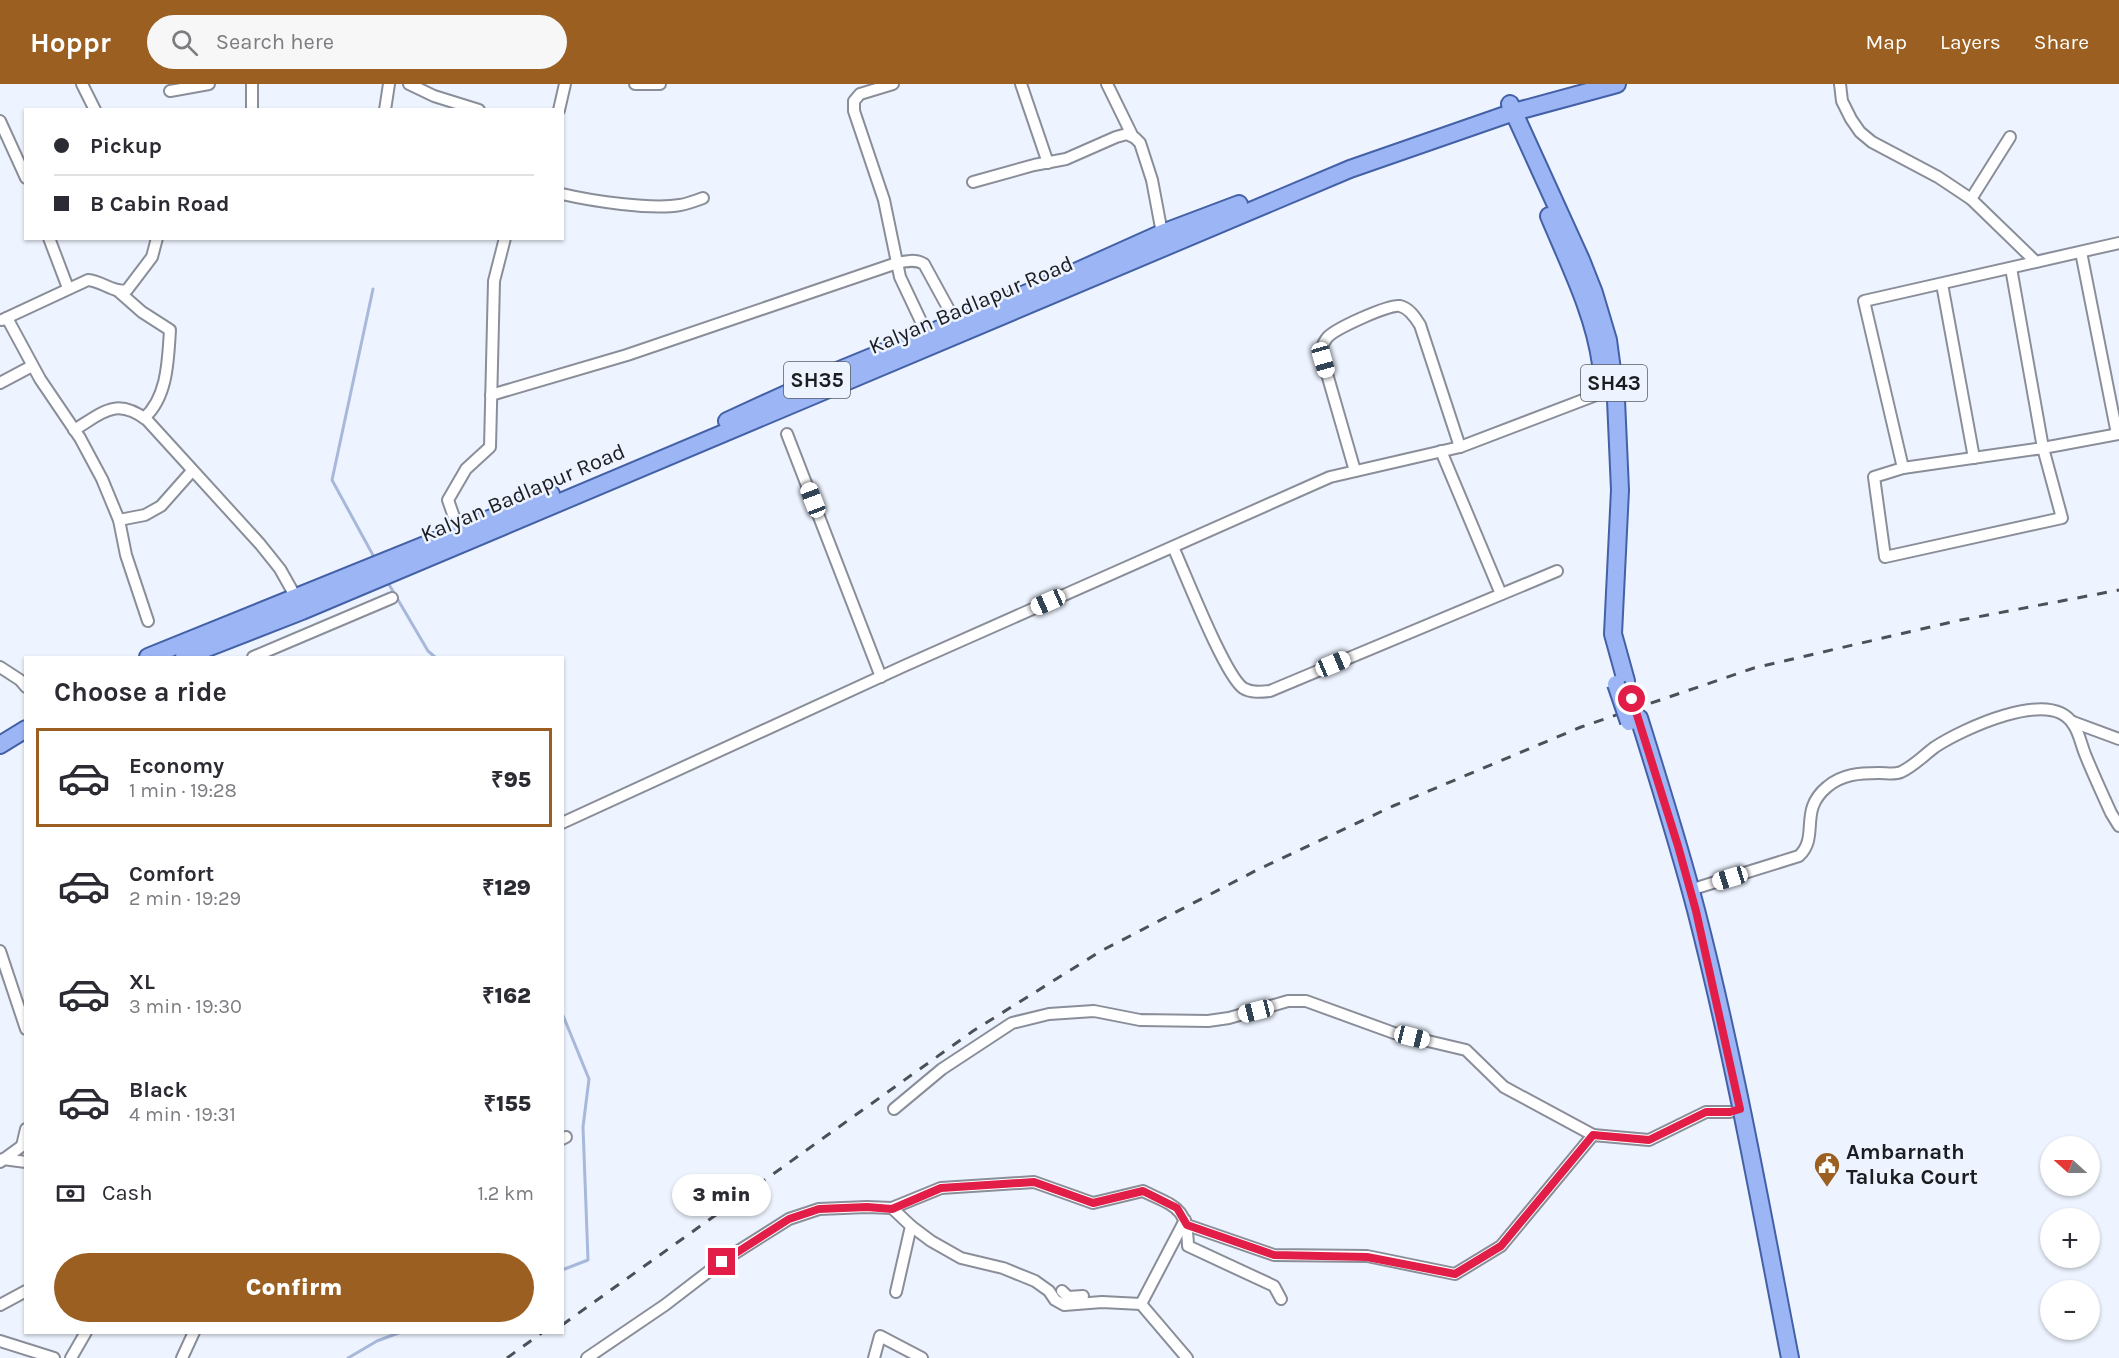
<!DOCTYPE html>
<meta charset="utf-8">
<style>
body{margin:0;font-family:Karla,sans-serif;background:#f7f7f7;color:#2b2b33;height:100vh;display:flex;flex-direction:column;font-size:22px;white-space:nowrap}
*{box-sizing:border-box;margin:0}
p{font-size:20px;color:#7c7c81}
.icon{flex:none;width:33px;height:33px;fill:none;stroke:currentColor;stroke-width:2;stroke-linecap:round;stroke-linejoin:round}
.map{position:relative;flex:1;overflow:hidden}
.drawer{position:absolute;left:24px;top:572px;width:540px;height:678px;display:flex;flex-direction:column;background:#fff;border-radius:0px;box-shadow:0 2px 4px #0004}
.drawer>*{flex:none}
.banner{position:absolute;left:24px;top:24px;width:540px;height:132px;border-radius:0px;box-shadow:0 2px 4px #0004;display:grid;align-content:center;height:132px;padding:0 30px;background:#fff}
.needle{width:39px;rotate:291deg}
.controls{position:absolute;left:2040px;top:1052px;display:grid;gap:12px}
.controls a{display:grid;place-items:center;width:60px;height:60px;border-radius:50%;background:#fff;box-shadow:0 2px 4px #0004;font-size:30px}
.end{position:absolute;width:27px;height:27px;margin:-14px;border:8px solid #e11d48;background:#fff;box-shadow:0 0 0 3px #fff}
.from{border-radius:50%}
.bubble{position:absolute;height:42px;border-radius:21px;background:#fff;box-shadow:0 2px 4px #0004;font-size:20px;font-weight:800;line-height:42px;text-align:center}
.car{position:absolute;width:18px;height:36px;margin:-18px -9px;border-radius:8px;box-shadow:0 0 4px 2px #0007;background:linear-gradient(#fff 24%,#345 0 40%,#fff 0 76%,#345 0 86%,#fff 0)}
.banner b{display:flex;align-items:center;gap:21px;height:57px;font-size:22px}
.banner b+b{border-top:2px solid #e1e1e2}
.banner i{width:15px;height:15px;background:#2b2b33}
ul{padding:0;list-style:none}
li{display:flex;align-items:center;gap:18px;height:99px;margin:0 12px 9px;padding:0 18px;border:3px solid transparent;border-radius:0px}
li div{flex:1}
li b{display:block;font-size:22px}
li em{font-style:normal;font-weight:800}
li.active{border-color:#9b6021}
li>.icon{width:54px;height:54px;stroke-width:1.5}
h2{padding:0 30px;font-size:27px;line-height:72px}
.pay{display:flex;align-items:center;gap:15px;height:66px;padding:0 30px;font-size:22px}
.pay p{margin-inline-start:auto}
.primary-button{display:flex;gap:12px;margin-top:auto;padding:12px 30px}
.primary-button a{flex:1;height:69px;border-radius:36px;background:#9b6021;color:#fff;font-size:24px;font-weight:800;line-height:69px;text-align:center}
header{display:flex;align-items:center;gap:36px;box-sizing:border-box;height:84px;padding:0 30px;background:#9b6021;color:#fff}
header strong{font-size:28px}
nav{display:flex;gap:33px;margin-inline-start:auto;font-size:21px}
.search{width:420px;height:54px;background:#f7f7f7;display:flex;align-items:center;gap:15px;box-sizing:border-box;padding:0 21px;border-radius:33px;color:#7c7c81;font-size:22px}
.map>svg:first-child{display:block}
</style>
<header>
<strong>Hoppr</strong>
<div class="search"><svg class="icon" aria-label="search" viewBox="0 0 24 24"><circle cx="10" cy="10" r="6"/><path d="M15 15l6 6"/></svg>Search here</div>
<nav><a>Map</a><a>Layers</a><a>Share</a></nav>
</header>
<div class="map">
<svg width="2119" height="1274" viewBox="0 0 2119 1274">
<rect width="100%" height="100%" fill="#eef4ff"/>
<g fill="none" stroke-linecap="round" stroke-linejoin="round">
<g stroke="#a7b8da" stroke-width="3">
<polyline points="373,205 332,396 374,473"/>
<polyline points="387,497 428,567 435,573"/>
<polyline points="562,929 589,995 583,1043 588,1176 562,1186"/>
<polyline points="348,1274 377,1257 401,1248"/>
</g>
<g stroke="#8a8e99" stroke-width="14">
<g id="minor">
<polyline points="82,0 95,26"/>
<polyline points="409,0 434,12 479,26"/>
<polyline points="635,0 660,0"/>
<polyline points="893,0 860,10 854,17 854,27 884,116 900,193 927,250"/>
<polyline points="1021,0 1048,79"/>
<polyline points="1107,0 1132,51"/>
<polyline points="1840,0 1842,17 1851,35 1860,48 1872,58 1938,93 1971,115 2036,178"/>
<polyline points="170,7 209,0"/>
<polyline points="252,26 252,0"/>
<polyline points="385,26 389,0"/>
<polyline points="559,26 565,0"/>
<polyline points="0,37 26,94"/>
<polyline points="973,98 1034,81 1066,75 1116,53 1127,50 1135,54 1140,59 1152,96 1162,149"/>
<path d="M562,110C592,117 651,126 680,121C687,120 695,117 703,114"/>
<polyline points="1971,115 2010,53"/>
<polyline points="49,154 68,204"/>
<polyline points="2081,168 2117,350"/>
<polyline points="2011,184 2043,364 2062,434 1885,473 1874,393 1903,384 2043,364 2119,350"/>
<polyline points="1942,200 1974,374"/>
<path d="M117,206L142,228L170,246C168,275 168,313 144,334"/>
<polyline points="7,234 40,295 80,354 102,395 119,436 126,471 148,537"/>
<path d="M2,236L88,196C102,197 115,210 127,206L152,173L157,154"/>
<polyline points="0,299 32,282"/>
<path d="M491,311L627,271L897,179C906,177 916,175 924,180L959,244"/>
<path d="M74,346C104,328 116,313 147,336L260,460L280,485L298,517"/>
<polyline points="787,350 881,593"/>
<polyline points="1441,367 1501,510"/>
<polyline points="1903,384 1864,217 2119,159"/>
<path d="M1355,387L1323,276C1321,268 1321,261 1327,254C1334,245 1389,220 1400,222C1409,224 1415,233 1420,241L1460,363"/>
<polyline points="119,436 145,431 161,422 192,387"/>
<polyline points="461,453 448,416 466,385 490,363 494,197 505,154"/>
<path d="M1173,463C1185,489 1224,590 1243,604C1251,609 1261,608 1270,607L1557,487"/>
<polyline points="253,573 392,514"/>
<polyline points="0,583 20,596 26,603"/>
<polyline points="2073,638 2119,655"/>
<polyline points="562,739 904,582 1330,393 1460,363 1604,308 1615,307"/>
<path d="M1690,806L1799,772C1820,752 1798,727 1827,703C1842,690 1860,689 1879,689C1887,689 1894,691 1901,688C1914,682 1924,671 1935,663C1961,646 2050,603 2073,640C2079,648 2081,660 2085,670C2093,690 2102,709 2111,729L2119,742"/>
<polyline points="0,867 26,945"/>
<polyline points="894,1025 942,985 1012,939 1049,930 1094,927 1140,936 1208,937 1229,934 1288,917 1306,917 1394,949 1466,966 1504,1003 1593,1051"/>
<polyline points="562,1055 566,1053"/>
<polyline points="22,1062 26,1045"/>
<polyline points="3,1075 26,1078"/>
<polyline points="0,1078 26,1059"/>
<path d="M892,1124L941,1104L1034,1098L1093,1119L1143,1107C1175,1123 1187,1122 1188,1162L1274,1202L1281,1215"/>
<polyline points="1185,1136 1141,1220 1187,1274"/>
<polyline points="1187,1141 1274,1171 1367,1172 1455,1190 1501,1162 1593,1051 1649,1056 1706,1028 1730,1028"/>
<polyline points="911,1142 931,1157 961,1174 1003,1184 1035,1197 1049,1207 1055,1216 1064,1221 1102,1218 1141,1220"/>
<polyline points="1062,1207 1068,1213 1083,1212"/>
<polyline points="0,1221 26,1207"/>
<polyline points="0,1257 54,1274"/>
<polyline points="71,1274 86,1248"/>
<polyline points="182,1274 194,1248"/>
<polyline points="587,1274 665,1221 721,1178 789,1135 819,1125 867,1123 892,1124 911,1142 896,1208"/>
<polyline points="874,1274 880,1252 922,1274"/>
</g>
</g>
<g stroke="#4461a7" stroke-width="20">
<g id="primary">
<polyline points="1510,20 1581,176 1594,209 1608,256 1616,316 1620,406 1613,550 1626,597"/>
<path d="M1549,132C1569,180 1594,229 1601,280"/>
<polyline points="727,337 830,290 1042,203 1162,149 1239,120"/>
<polyline points="148,573 551,410"/>
<polyline points="184,573 302,527 1350,85 1514,28 1617,0"/>
<path d="M1639,634C1659,698 1679,761 1696,826C1734,973 1761,1124 1790,1274"/>
<polyline points="0,661 26,645"/>
</g>
</g>
<use href="#minor" stroke="#fff" stroke-width="10"/>
<use href="#primary" stroke="#9cb6f5" stroke-width="16"/>
<g stroke="#4d5056" stroke-width="3" stroke-dasharray="10 10" stroke-linecap="butt">
<polyline points="562,1241 973,947 1101,867 1257,786 1393,722 1581,643 1754,584 1956,537 2119,506"/>
<polyline points="507,1274 543,1248"/>
</g>
<g stroke="#4461a7" stroke-width="20" stroke-linecap="butt">
<polyline id="primary-bridge" points="1616,600 1629,638"/>
</g>
<use href="#primary-bridge" stroke="#9cb6f5" stroke-width="16"/>
</g>
<g fill="none" stroke-linecap="round" stroke-linejoin="round">
<polyline stroke="#e11d48" stroke-width="8" points="722,1178 789,1135 819,1125 867,1123 892,1125 941,1104 1034,1098 1093,1119 1143,1107 1177,1124 1187,1141 1274,1171 1367,1173 1455,1190 1501,1162 1593,1051 1649,1056 1706,1028 1730,1028 1740,1025 1696,827 1678,762 1632,615"/>
</g>
<defs>
<g id="civic-pin" transform="scale(1.35)"><path d="M0 17L-7.5 6A9.5 9.5 0 1 1 7.5 6Z" fill="#9b6021" stroke="#eef4ff"/><path d="M-.6-6.5H3V-4.5H.6V-3L4-1V1h2V6H-6V1h2V-1L-.6-3ZM-1.2 2.5V6h2.4V2.5Z" fill="#fff"/></g>
</defs>
<g fill-rule="evenodd">
<use href="#civic-pin" x="1827" y="1081"/>
</g>
<g text-anchor="middle" dominant-baseline="central" stroke-width="5" stroke-linejoin="round" paint-order="stroke">
<g fill="#eef4ff" stroke="#5a5e64" stroke-width="1.5">
<rect x="784" y="278" width="66" height="36" rx="4.5"/>
<rect x="1581" y="281" width="66" height="36" rx="4.5"/>
</g>
<g font-size="21" font-weight="bold" fill="#1b1d21">
<text x="817" y="296">SH35</text>
<text x="1614" y="299">SH43</text>
</g>
<g font-size="22" fill="#1b1d21" stroke="#eef4ff">
<text transform="translate(971 221) rotate(-23)">Kalyan Badlapur Road</text>
<text transform="translate(523 409) rotate(-23)">Kalyan Badlapur Road</text>
</g>
<g font-size="22" font-weight="bold" fill="#1b1d21" stroke="#eef4ff" text-anchor="start">
<text x="1846" y="1068">Ambarnath<tspan x="1846" dy="25">Taluka Court</tspan></text>
</g>
</g>
</svg>
<div class="controls">
<a><svg class="needle" viewBox="-14 -14 28 28"><path d="M0-13l5 13h-10z" fill="#e53935"/><path d="M0 13l5-13h-10z" fill="#7c7c81"/></svg></a>
<a>+</a>
<a>−</a>
</div>
<i class="end from" style="left:1632px;top:615px"></i>
<i class="end" style="left:722px;top:1178px"></i>
<div class="bubble" style="left:672px;top:1090px;width:99px">3 min</div>
<i class="car" style="left:1323px;top:276px;rotate:164deg"></i>
<i class="car" style="left:813px;top:416px;rotate:339deg"></i>
<i class="car" style="left:1048px;top:518px;rotate:246deg"></i>
<i class="car" style="left:1333px;top:580px;rotate:67deg"></i>
<i class="car" style="left:1730px;top:794px;rotate:253deg"></i>
<i class="car" style="left:1256px;top:927px;rotate:256deg"></i>
<i class="car" style="left:1412px;top:953px;rotate:104deg"></i>
<div class="banner">
<b><i class="from"></i>Pickup</b>
<b><i></i>B Cabin Road</b>
</div>
<section class="drawer">
<h2>Choose a ride</h2>
<ul>
<li class="active"><svg class="icon" aria-label="car" viewBox="0 0 24 24"><path d="M5 17H2v-5l4-1 3-4h7l3 4 3 1v5h-3M9 17h6M6 11h13"/><circle cx="7" cy="17" r="2"/><circle cx="17" cy="17" r="2"/></svg><div><b>Economy</b><p>1 min · 19:28</p></div><em>₹95</em></li>
<li><svg class="icon" aria-label="car" viewBox="0 0 24 24"><path d="M5 17H2v-5l4-1 3-4h7l3 4 3 1v5h-3M9 17h6M6 11h13"/><circle cx="7" cy="17" r="2"/><circle cx="17" cy="17" r="2"/></svg><div><b>Comfort</b><p>2 min · 19:29</p></div><em>₹129</em></li>
<li><svg class="icon" aria-label="car" viewBox="0 0 24 24"><path d="M5 17H2v-5l4-1 3-4h7l3 4 3 1v5h-3M9 17h6M6 11h13"/><circle cx="7" cy="17" r="2"/><circle cx="17" cy="17" r="2"/></svg><div><b>XL</b><p>3 min · 19:30</p></div><em>₹162</em></li>
<li><svg class="icon" aria-label="car" viewBox="0 0 24 24"><path d="M5 17H2v-5l4-1 3-4h7l3 4 3 1v5h-3M9 17h6M6 11h13"/><circle cx="7" cy="17" r="2"/><circle cx="17" cy="17" r="2"/></svg><div><b>Black</b><p>4 min · 19:31</p></div><em>₹155</em></li>
</ul>
<div class="pay"><svg class="icon" aria-label="cash" viewBox="0 0 24 24"><path d="M3 7h18v10H3z"/><circle cx="12" cy="12" r="2"/></svg>Cash<p>1.2 km</p></div>
<div class="primary-button"><a>Confirm</a></div>
</section>
</div>
